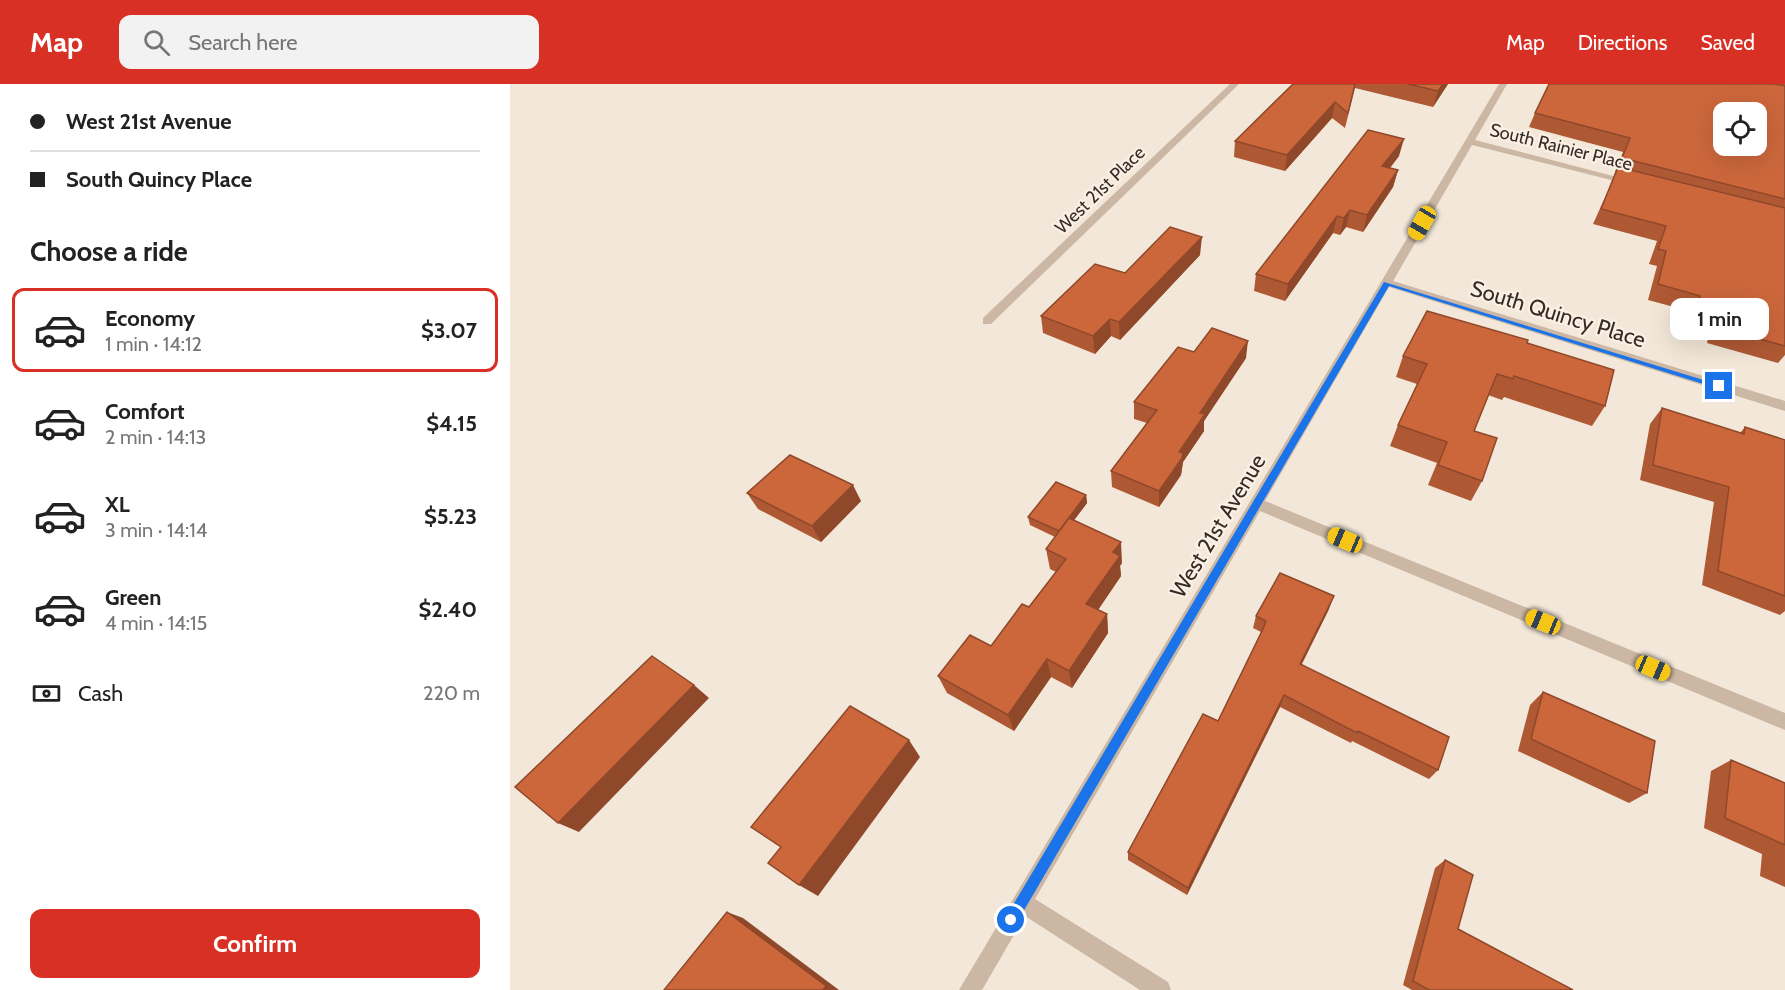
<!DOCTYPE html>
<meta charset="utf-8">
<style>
body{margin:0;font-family:Cabin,sans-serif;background:#f2f2f2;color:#222;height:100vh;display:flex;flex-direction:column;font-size:22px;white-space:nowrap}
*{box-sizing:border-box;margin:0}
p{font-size:20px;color:#767676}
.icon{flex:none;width:33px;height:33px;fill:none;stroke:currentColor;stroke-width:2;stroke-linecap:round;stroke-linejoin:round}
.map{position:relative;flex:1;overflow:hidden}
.sheet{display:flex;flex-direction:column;background:#fff;width:510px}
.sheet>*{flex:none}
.hud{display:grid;align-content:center;height:132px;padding:0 30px;background:#fff}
.fabs{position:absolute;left:1203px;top:18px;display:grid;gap:12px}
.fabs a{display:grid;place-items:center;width:54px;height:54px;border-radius:12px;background:#fff;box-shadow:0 6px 24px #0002;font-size:30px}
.end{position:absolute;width:27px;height:27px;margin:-14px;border:8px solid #1a73e8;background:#fff;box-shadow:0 0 0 3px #fff}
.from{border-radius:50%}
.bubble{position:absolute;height:42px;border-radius:12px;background:#fff;box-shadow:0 6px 24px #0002;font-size:20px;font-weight:700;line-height:42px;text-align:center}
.car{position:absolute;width:18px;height:36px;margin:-18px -9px;border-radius:8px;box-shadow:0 0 4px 2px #0007;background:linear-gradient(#f5c518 24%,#345 0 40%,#f5c518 0 76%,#345 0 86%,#f5c518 0)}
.hud b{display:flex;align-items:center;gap:21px;height:57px;font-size:22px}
.hud b+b{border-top:2px solid #e0e0e0}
.hud i{width:15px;height:15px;background:#222}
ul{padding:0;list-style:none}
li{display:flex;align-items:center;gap:18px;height:84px;margin:0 12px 9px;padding:0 18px;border:3px solid transparent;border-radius:12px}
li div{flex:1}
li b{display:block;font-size:22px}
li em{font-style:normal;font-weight:700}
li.current{border-color:#d93025}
li>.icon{width:54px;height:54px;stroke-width:1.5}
h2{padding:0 30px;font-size:27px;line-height:72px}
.pay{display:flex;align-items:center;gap:15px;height:66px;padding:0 30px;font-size:22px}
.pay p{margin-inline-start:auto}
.primary-button{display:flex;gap:12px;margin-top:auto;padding:12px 30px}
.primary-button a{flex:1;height:69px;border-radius:12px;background:#d93025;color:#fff;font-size:24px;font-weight:700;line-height:69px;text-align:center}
header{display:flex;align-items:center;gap:36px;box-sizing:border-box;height:84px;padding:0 30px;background:#d93025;color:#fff}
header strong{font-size:28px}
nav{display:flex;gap:33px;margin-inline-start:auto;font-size:21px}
.search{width:420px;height:54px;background:#f2f2f2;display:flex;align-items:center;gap:15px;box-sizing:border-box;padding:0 21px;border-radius:12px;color:#767676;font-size:22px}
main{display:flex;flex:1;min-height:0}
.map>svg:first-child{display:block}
</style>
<header>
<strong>Map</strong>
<div class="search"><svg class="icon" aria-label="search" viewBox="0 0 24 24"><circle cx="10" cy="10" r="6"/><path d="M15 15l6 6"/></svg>Search here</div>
<nav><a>Map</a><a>Directions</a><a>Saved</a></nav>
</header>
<main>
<section class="sheet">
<div class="hud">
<b><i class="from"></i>West 21st Avenue</b>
<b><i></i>South Quincy Place</b>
</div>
<h2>Choose a ride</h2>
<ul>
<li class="current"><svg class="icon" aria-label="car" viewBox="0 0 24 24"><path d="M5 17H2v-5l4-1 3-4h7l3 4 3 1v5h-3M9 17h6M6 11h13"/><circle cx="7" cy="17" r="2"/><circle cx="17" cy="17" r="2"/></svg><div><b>Economy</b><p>1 min · 14:12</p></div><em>$3.07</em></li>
<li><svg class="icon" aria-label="car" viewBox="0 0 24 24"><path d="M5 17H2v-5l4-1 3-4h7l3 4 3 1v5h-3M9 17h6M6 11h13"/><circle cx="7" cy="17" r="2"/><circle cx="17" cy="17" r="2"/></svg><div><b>Comfort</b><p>2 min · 14:13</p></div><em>$4.15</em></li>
<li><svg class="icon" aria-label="car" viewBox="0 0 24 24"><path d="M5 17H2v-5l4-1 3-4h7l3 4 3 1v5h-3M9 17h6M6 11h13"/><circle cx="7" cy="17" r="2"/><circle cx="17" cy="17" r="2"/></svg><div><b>XL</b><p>3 min · 14:14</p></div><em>$5.23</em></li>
<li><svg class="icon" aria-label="car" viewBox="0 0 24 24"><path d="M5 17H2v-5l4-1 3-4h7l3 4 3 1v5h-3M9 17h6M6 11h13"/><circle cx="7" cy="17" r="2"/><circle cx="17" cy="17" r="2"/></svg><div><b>Green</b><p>4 min · 14:15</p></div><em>$2.40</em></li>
</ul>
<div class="pay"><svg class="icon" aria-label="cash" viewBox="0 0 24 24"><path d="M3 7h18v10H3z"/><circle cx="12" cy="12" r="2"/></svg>Cash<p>220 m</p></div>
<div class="primary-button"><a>Confirm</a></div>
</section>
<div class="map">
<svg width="1275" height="906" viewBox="0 0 1275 906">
<rect width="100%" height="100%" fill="#f2e7d8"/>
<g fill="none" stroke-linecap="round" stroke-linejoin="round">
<g fill="#cbb7a3" fill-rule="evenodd">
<polygon points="720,0 729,0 481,240 473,240 473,234"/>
<polygon points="989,0 997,0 965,56 1126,98 1121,101 962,61 883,197 1275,317 1275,327 879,203 755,417 1275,629 1275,646 750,427 525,815 658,898 661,906 630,906 515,832 472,906 449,906"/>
</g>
</g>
<g fill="#af5934">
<polygon points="783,0 938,0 923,23 845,4 835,44 822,34 775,87 724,73 725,57"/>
<polygon points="1039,0 1275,0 1275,271 1268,279 1197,259 1198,254 1175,247 1179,227 1138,216 1147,182 1139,180 1147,157 1083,140 1106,89 1105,88 1113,68 1019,43 1025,29"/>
<polygon points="889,72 880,84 888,86 883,103 853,148 836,143 830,151 823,149 775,217 744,207 746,190"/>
<polygon points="690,171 610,256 601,252 585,270 533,249 531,232 615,189"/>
<polygon points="1017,259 1095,322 1082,342 994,313 992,316 978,311 964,347 972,397 961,417 918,401 927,379 880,362 888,341 907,300 886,293 893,272"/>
<polygon points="684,268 736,274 694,337 694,347 673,378 671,391 649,423 602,403 601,387 637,339 624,335 624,318"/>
<polygon points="1152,324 1230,349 1235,343 1275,356 1275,527 1270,531 1192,501 1204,418 1130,396 1140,340"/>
<polygon points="237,409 351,417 311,458 248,425"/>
<polygon points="576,411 577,419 564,436 612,479 610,482 611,492 588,526 597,530 598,549 562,604 541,593 504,647 437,609 428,592 481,562 519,523 546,488 540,485 536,465 545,453 520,441 518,433"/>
<polygon points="819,525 792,580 928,686 919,695 842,657 841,659 770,623 677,811 618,776 618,768 708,637 751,548 743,544 746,532"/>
<polygon points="1033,608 1137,709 1119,719 1008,667 1020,621"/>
<polygon points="1221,676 1275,699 1275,803 1250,792 1252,770 1194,744 1201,687"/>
<polygon points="935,776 948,845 1063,906 902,906 893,901 925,784"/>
</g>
<g fill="#8f482a">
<polygon points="933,0 938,0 923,23 928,7"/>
<polygon points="825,18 822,34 775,87 777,71"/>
<polygon points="894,55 889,72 868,99 872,82"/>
<polygon points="888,86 883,103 853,148 857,131"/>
<polygon points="840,126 836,143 830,151 834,134"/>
<polygon points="827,132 823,149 775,217 778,200"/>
<polygon points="692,153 690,171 610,256 609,238"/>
<polygon points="600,235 601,252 585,270 583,252"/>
<polygon points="738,257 736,274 694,337 694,347 673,378 671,391 649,423 649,407 669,368 690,329"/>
<polygon points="343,401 351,417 311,458 302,442"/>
<polygon points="576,411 577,419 550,455 549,447"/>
<polygon points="611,458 612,479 610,482 611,492 579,539 576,520 603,468"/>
<polygon points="824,512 819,525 786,591 790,580"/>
<polygon points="597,530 598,549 562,604 559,587"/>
<polygon points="537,575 541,593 504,647 498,631"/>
<polygon points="184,601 199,614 69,748 48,739"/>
<polygon points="774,611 770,623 677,811 678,804"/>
<polygon points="399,656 410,673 308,812 289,801"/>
<polygon points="217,828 233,834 329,906 313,906"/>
</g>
<g fill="#cc673c" stroke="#8f482a" stroke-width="1.5" fill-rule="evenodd">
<polygon points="783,0 845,0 838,29 825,18 777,71 725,57"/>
<polygon points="898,0 933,0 928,7"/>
<path d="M1039,0H1265L1275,2V115L1112,74L1120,54L1025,29ZM1214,28H1246V62H1214Z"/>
<polygon points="858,46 894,55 872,82 888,86 857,131 840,126 834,134 827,132 778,200 746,190"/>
<polygon points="1108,83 1275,124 1275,262 1209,244 1210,239 1186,232 1190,212 1148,200 1156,167 1148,165 1156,142 1091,125"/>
<polygon points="660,143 692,153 609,238 600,235 583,252 531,232 585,180 615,189"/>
<polygon points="917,227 1018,256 1017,259 1104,286 1095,322 1004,292 1003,295 987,290 964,347 987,354 972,397 928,381 937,358 888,341 917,280 893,272"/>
<polygon points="702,244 738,257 690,329 695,330 669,368 673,369 672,374 649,407 601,387 647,326 624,318 668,263 684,268"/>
<polygon points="1152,324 1234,350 1235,343 1275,356 1275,512 1208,487 1219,403 1143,381"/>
<polygon points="280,371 343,401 302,442 237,409"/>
<polygon points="546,398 576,411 549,447 518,433"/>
<polygon points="559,434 611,458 603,468 610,472 576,520 597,530 559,587 537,575 498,631 428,592 460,551 481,562 512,520 519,523 556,475 536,465"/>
<polygon points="770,489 824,512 790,580 939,653 928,686 848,647 847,649 774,611 678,804 618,768 693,630 708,637 753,545 756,537 746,532"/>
<polygon points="142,572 184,601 48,739 5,703"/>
<polygon points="1033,608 1145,657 1137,709 1021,655"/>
<polygon points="340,622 399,656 289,801 258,779 271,763 241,743"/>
<polygon points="1221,676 1275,699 1275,761 1215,734"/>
<polygon points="935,776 963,791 948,845 1063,906 919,906 903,897"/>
<polygon points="217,828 316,902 313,906 154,906"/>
</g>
<polygon fill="#1a73e8" points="874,198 1213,302 1206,304 879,202 506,840 497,840 497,831"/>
<g text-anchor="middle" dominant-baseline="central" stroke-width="4.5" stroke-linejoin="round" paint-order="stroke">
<g font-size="18" fill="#352b26" stroke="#faf1e4">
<text transform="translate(1051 63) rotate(14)">South Rainier Place</text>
<text transform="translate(590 106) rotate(-44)">West 21st Place</text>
</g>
<g font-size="22" fill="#352b26" stroke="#faf1e4">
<text transform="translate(1048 230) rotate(17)">South Quincy Place</text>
<text transform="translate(708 442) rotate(-59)">West 21st Avenue</text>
</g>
</g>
</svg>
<div class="fabs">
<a><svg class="icon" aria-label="locate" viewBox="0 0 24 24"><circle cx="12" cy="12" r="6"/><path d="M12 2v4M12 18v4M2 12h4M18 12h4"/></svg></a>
</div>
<i class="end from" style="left:501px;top:836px"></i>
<i class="end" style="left:1209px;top:302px"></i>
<div class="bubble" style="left:1160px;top:214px;width:99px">1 min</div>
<i class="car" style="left:912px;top:139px;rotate:210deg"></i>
<i class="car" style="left:835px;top:456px;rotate:293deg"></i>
<i class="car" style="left:1033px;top:538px;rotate:292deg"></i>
<i class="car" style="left:1143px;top:584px;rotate:113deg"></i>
</div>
</main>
